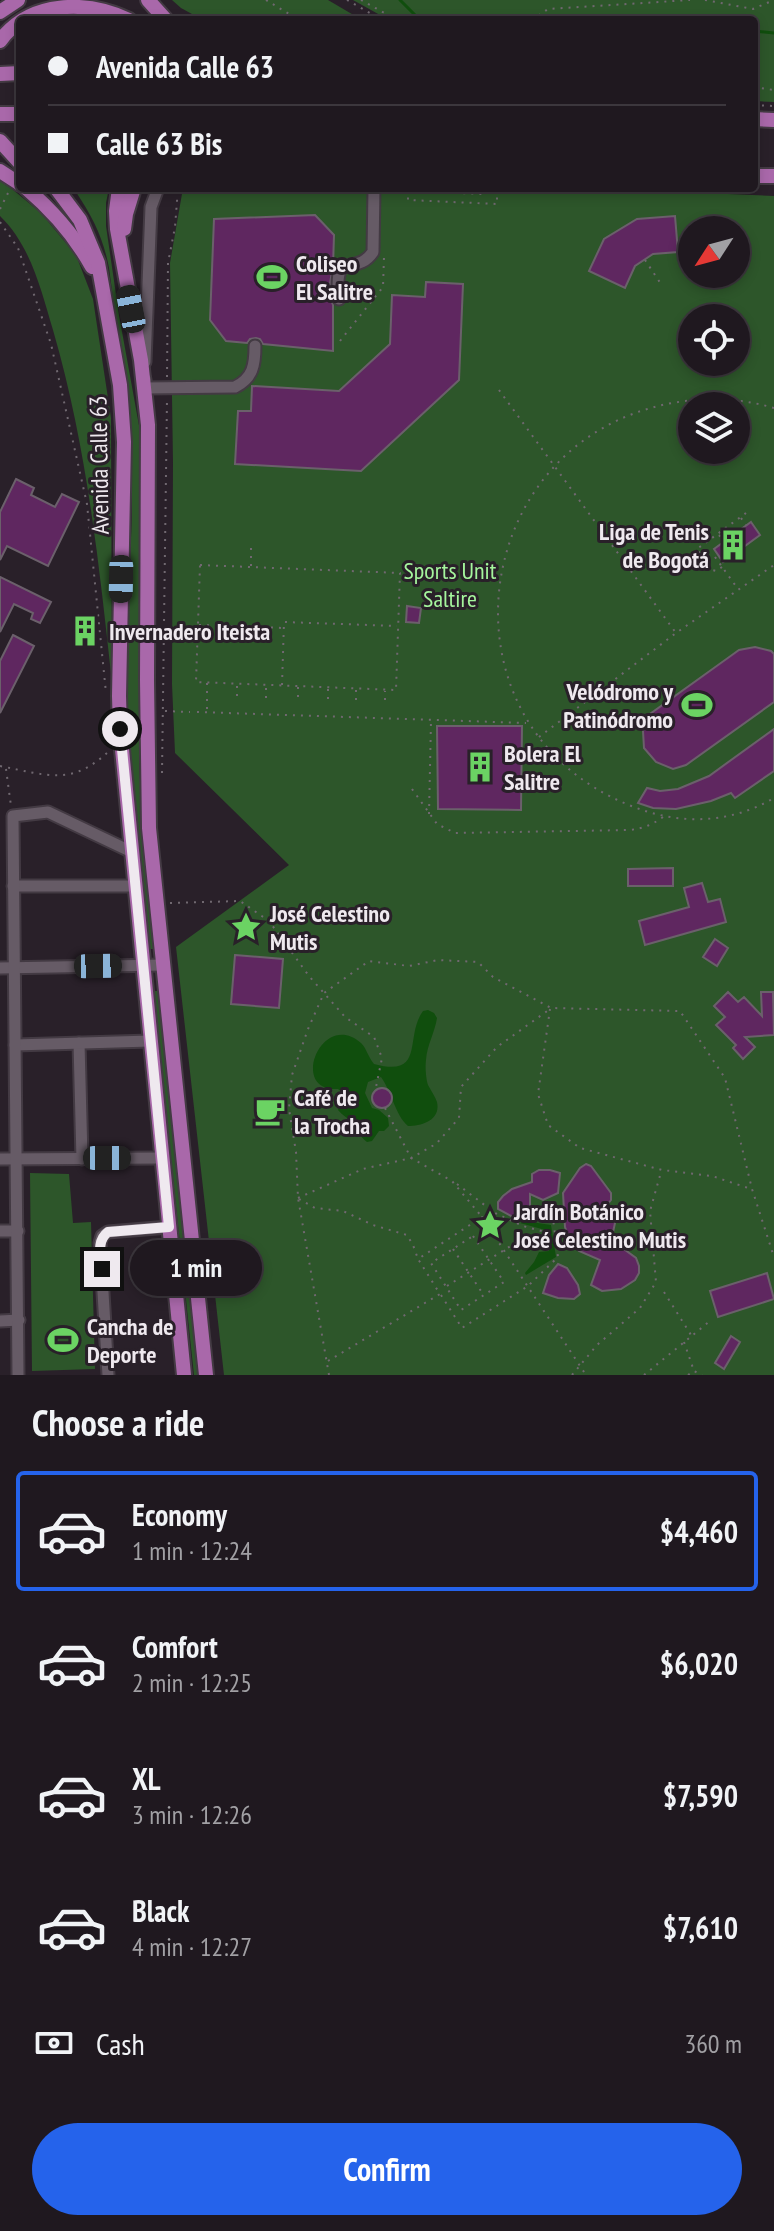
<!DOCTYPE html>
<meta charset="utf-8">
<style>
body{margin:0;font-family:"PT Sans Narrow",sans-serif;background:#2c252c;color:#f1f3f6;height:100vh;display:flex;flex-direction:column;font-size:30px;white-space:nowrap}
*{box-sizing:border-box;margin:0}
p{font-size:26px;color:#a1a0a4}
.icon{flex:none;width:44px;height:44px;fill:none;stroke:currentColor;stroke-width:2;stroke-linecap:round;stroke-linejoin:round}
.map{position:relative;height:1375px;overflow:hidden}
.panel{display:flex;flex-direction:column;background:#1f181f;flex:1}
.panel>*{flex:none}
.banner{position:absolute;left:16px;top:16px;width:742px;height:176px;border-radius:8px;box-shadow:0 4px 12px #0003,0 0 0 2px #3c373d;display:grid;align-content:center;height:176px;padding:0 32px;background:#1f181f}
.needle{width:52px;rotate:234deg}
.buttons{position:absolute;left:678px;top:216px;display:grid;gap:16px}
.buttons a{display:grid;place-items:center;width:72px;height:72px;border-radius:50%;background:#1f181f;box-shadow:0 4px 12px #0003,0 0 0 2px #3c373d;font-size:40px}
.end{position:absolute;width:36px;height:36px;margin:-18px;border:10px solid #efe9ef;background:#111;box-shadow:0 0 0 4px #111}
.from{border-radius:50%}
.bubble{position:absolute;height:56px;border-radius:28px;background:#1f181f;box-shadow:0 4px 12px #0003,0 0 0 2px #3c373d;font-size:26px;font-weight:700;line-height:56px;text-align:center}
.car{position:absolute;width:24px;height:48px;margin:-24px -12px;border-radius:10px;box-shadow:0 0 6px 2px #0007;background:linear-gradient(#222 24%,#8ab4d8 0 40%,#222 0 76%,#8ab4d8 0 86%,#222 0)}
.banner b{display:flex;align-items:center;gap:28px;height:76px;font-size:30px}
.banner b+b{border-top:2px solid #3c373d}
.banner i{width:20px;height:20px;background:#f1f3f6}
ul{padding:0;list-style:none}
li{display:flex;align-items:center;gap:24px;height:120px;margin:0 16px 12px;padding:0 16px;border:4px solid transparent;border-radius:8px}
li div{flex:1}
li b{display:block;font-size:30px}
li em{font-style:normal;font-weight:700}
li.selected{border-color:#2563eb}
li>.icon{width:72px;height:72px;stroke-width:1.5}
h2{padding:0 32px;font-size:36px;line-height:96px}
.pay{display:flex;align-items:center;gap:20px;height:88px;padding:0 32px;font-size:30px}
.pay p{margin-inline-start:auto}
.cta{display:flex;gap:16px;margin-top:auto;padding:16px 32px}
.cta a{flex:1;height:92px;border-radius:48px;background:#2563eb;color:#fff;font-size:32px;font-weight:700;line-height:92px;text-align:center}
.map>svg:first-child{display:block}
</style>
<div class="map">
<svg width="774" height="1375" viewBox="0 0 774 1375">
<rect width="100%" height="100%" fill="#292029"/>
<g fill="#2d562a" fill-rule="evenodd">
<polygon points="172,0 328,0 362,20 203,20 181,8"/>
<polygon points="353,0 774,0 774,102 754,101 754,20 389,20"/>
<path d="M0,179L41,213L76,255L93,299L111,418L112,683C99,564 87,447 53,330C41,290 31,246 0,216Z"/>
<path d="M99,188H109L106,203V226L119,315L142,442L139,764L142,817L155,949H148L126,724L127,623L132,516V441L109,268C103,237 93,218 76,192H86Z"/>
<path d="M183,188H584L774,196V1375H224L176,947L289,865L175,753L172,684L173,463L170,263ZM692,230H736V274H692ZM692,318H736V362H692ZM692,406H736V450H692Z"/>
<polygon points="153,991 158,991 201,1375 194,1375"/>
<polygon points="30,1173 69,1174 73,1223 91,1222 95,1369 32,1371"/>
</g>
<g fill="#104e0d">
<path d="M428,1010L434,1013L437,1018C435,1032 427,1045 426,1060C425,1067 426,1079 428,1085C431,1091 435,1096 437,1102C441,1120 422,1126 408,1126C395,1115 392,1092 381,1077L368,1082L365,1093L372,1108L379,1110L388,1118L389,1126L384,1131H379L372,1141L367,1142C359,1136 358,1130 352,1122C348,1118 342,1115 338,1110L343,1097L342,1092L338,1089C288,1092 322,1009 361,1043C367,1049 368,1057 374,1064C426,1078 404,1037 423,1011Z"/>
<polygon points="524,1221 551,1225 556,1257 526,1275 525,1273 534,1262 539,1252 549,1251 549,1231 520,1223"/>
</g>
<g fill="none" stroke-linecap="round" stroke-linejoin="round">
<g stroke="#104e0d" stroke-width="3">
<polyline points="400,0 420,20"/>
<polyline points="754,31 774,33"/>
</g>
</g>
<g fill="#5f2760" stroke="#6b606b" stroke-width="2">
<polygon points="315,215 334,235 333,267 330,283 331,300 333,305 333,351 263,344 260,339 256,338 250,339 247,343 226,341 210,320 214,219"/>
<polygon points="675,216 678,252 653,254 635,266 625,288 589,271 604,239 637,219"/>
<polygon points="426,282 463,284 459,380 361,471 235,464 238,411 251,411 252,386 339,391 390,344 392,295 425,297"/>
<polygon points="16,479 34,488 31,495 55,507 62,494 79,502 48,566 7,546 0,560 0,512"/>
<polygon points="751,522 760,535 723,562 714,549"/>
<polygon points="0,577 51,602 40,623 31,619 33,613 14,604 0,632"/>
<polygon points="407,606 421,608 419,623 406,622"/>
<polygon points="13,635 34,646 0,713 0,661"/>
<polygon points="755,647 771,651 774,654 774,702 686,765 673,769 656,762 644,748 643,731 650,714 732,655 739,650"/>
<polygon points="437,726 522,726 521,810 438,809"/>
<polygon points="774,729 774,771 735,798 731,793 711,801 676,809 653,808 638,803 647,788 660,791 678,789 709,776"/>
<polygon points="673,868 673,886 628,886 628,869"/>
<polygon points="702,883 708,902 720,899 726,922 645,945 639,921 689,907 684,888"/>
<polygon points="715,939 728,948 717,966 703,957"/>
<polygon points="235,955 283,959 279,1008 231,1004"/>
<polygon points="728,992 738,1002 744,997 762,1016 761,992 773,992 774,1035 745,1037 755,1047 743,1059 733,1048 736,1045 716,1025 725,1017 714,1006"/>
<circle cx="382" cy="1098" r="10"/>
<polygon points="586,1164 591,1166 611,1193 611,1200 599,1215 612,1219 615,1223 610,1246 621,1247 636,1258 639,1266 639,1273 635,1280 621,1289 602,1291 591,1285 600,1260 579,1251 570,1241 565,1227 563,1193 580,1168"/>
<polygon points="539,1170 550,1170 560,1173 558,1193 543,1200 530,1194 530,1212 526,1219 517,1219 498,1209 498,1202 503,1196 512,1189 532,1182 532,1174"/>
<polygon points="558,1264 567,1268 578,1285 580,1294 574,1299 558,1298 543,1293 549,1275"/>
<polygon points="767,1273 774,1299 718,1317 710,1291"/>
<polygon points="731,1336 740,1342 724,1369 715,1363"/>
</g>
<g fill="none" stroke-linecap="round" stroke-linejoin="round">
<g stroke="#433a43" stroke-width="15">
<g id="minor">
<path d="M339,299C333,247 355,278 373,252L374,188"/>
<polyline points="145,362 151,207 158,188"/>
<path d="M145,379L144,388L235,387C253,378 255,365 255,346"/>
<polyline points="13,886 135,886"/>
<polyline points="0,968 163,965"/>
<polyline points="79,1043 82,1159"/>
<polyline points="15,1045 150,1041"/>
<polyline points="0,1159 162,1158"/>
<polyline points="0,1231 18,1231"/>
<polyline points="0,1321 19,1320"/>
<polyline points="18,1375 13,816 48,812 132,852"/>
<polyline points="108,1375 100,1243 102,1236 108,1232 169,1227"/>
</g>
</g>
<g stroke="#433a43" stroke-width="18">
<g id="major">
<polyline points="148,0 166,20"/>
<polyline points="0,12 18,0"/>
<path d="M0,41C30,0 87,0 129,20"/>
<polyline points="0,74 20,73"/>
<polyline points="0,114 20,114"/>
<polyline points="754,119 774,120"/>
<polyline points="0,141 20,163"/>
<polyline points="0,171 20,184"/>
<polyline points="754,176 774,176"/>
<path d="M26,188C53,211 75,236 92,267"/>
<polyline points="56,188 80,220 98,263 120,385 124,442 119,696 120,729 184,1375"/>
<polyline points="119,188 116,211 117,229 141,360 148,425 147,680 149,828 206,1375"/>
<polyline points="124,229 126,214 134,188"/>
</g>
</g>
<g stroke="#706870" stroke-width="2" stroke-dasharray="2 6" stroke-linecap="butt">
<polyline points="266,0 299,20"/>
<polyline points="347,0 382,20"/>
<polyline points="361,0 397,20"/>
<polyline points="705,0 753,9 774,0"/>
<polyline points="532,20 548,9 690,0"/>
<polyline points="754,87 774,90"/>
<polyline points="754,105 774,106"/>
<polyline points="481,188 483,194 408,191 408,200 497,204 497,188"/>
<polyline points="0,209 8,193"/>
<polyline points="0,222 18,248 51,344 87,504 106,693"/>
<polyline points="645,260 661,284"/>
<polyline points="340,341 383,287 384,257"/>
<polyline points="167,377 168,263 175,227 178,188"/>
<polyline points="499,390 676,633"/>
<path d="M774,408C740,398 707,397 672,403C466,441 432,725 629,805C677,825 728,825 774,798"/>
<polyline points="741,518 746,525"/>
<polyline points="719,535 724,541"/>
<polyline points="715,557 738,589"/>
<polygon points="200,565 400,573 396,690 196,682"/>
<polyline points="251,566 251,547"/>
<polyline points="722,567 716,571 712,570 697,549 746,513"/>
<polyline points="199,625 284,628"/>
<polyline points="207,683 207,711"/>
<polyline points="282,685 284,622 397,626"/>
<polyline points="237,686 237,697"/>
<polyline points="298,687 298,698"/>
<polyline points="328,689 328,699"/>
<polyline points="266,698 266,687"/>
<polyline points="356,700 356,690"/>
<polyline points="385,700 385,691"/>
<polyline points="165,711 190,712"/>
<polyline points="197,712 526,723"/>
<polyline points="539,737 676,633 774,565"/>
<path d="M0,766C47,775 72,787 110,750"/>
<polyline points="6,769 11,806"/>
<polyline points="162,773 167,399"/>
<path d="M412,789L437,824L455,833L630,830C644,828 652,825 663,817"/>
<polyline points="429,814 431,721"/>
<polyline points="170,903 240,901 269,921 309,976 345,1017 374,1037 382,1058 376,1087"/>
<polyline points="550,1009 538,1094 548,1125 580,1148 662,1170 712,1176 751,1189"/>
<polyline points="385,1108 411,1158 452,1181 482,1217"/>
<polyline points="457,1184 495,1213 523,1226 545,1232"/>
<polyline points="298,1198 363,1169 411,1158 436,1144 459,1118 461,1087 497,1047 550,1009"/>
<polyline points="299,1199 315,1208 343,1211 373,1225 407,1235 413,1245 418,1259"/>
<polygon points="473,1236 504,1282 461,1310 431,1263"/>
<polyline points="453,1249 483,1294"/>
<polyline points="447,1286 525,1237 547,1233"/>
<polyline points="664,1292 691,1335"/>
<polyline points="441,1295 462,1328 528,1286 558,1257 553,1219 530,1210"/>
<polyline points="684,1342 694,1371"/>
<polyline points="328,1361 440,1294 418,1259 482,1217 586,1375"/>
<polyline points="329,1375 298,1198 296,1152 289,1109 292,1075 308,1029 324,993 369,961 409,966 438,960 478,962 493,977 551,1008 680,1011 725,1078 752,1189 774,1257"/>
<polyline points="572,1375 597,1345 640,1308 656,1282 650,1211 661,1172"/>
<polyline points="644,1375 710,1321"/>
<polyline points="688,1375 694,1371 702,1375"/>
</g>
<use href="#minor" stroke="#665b66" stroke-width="11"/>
<use href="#major" stroke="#a968aa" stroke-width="14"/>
</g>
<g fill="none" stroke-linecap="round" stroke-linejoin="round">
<path stroke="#efe9ef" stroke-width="10" d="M102,1269C101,1256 96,1241 108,1232L169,1227L120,729"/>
</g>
<defs>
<g id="stadium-bare" transform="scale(2.4)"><path d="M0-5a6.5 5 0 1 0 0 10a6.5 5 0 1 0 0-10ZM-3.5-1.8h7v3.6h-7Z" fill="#6bd363" stroke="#292029" stroke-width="2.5" paint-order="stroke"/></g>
<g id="building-bare" transform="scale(2.4)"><path d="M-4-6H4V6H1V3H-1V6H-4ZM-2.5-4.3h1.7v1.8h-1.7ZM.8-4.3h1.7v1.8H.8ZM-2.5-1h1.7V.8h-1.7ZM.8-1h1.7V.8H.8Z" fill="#6bd363" stroke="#292029" stroke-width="2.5" paint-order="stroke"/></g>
<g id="sight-bare" transform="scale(2.4)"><path d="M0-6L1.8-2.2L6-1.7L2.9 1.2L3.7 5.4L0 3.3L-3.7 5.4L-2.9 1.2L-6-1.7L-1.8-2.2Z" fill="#6bd363" stroke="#292029" stroke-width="2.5" paint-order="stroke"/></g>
<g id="cafe-bare" transform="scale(2.4)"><path d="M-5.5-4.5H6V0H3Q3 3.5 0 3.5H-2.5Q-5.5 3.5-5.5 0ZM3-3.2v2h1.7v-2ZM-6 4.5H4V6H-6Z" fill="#6bd363" stroke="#292029" stroke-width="2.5" paint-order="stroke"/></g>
</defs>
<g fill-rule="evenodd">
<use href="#stadium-bare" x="272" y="277"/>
<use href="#building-bare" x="733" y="545"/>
<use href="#building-bare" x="85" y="631"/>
<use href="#stadium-bare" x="697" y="705"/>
<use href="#building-bare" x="480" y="767"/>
<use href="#sight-bare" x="246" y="927"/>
<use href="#cafe-bare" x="270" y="1111"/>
<use href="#sight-bare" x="490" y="1225"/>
<use href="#stadium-bare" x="63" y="1340"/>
</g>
<g text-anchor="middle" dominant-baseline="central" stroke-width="6" stroke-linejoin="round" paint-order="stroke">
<g font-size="24" font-weight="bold" fill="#efe9ef" stroke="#292029" text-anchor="start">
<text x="296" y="263">Coliseo<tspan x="296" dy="28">El Salitre</tspan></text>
<text x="709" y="531" text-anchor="end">Liga de Tenis<tspan x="709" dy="28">de Bogotá</tspan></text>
<text x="109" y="631">Invernadero Iteista</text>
<text x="673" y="691" text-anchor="end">Velódromo y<tspan x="673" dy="28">Patinódromo</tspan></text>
<text x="504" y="753">Bolera El<tspan x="504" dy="28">Salitre</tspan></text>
<text x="270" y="913">José Celestino<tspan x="270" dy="28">Mutis</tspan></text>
<text x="294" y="1097">Café de<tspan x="294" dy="28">la Trocha</tspan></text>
<text x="514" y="1211">Jardín Botánico<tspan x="514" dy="28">José Celestino Mutis</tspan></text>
<text x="87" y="1326">Cancha de<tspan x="87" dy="28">Deporte</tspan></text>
</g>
<g font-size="24" fill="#efe9ef" stroke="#292029">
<text transform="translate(99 465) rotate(-91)">Avenida Calle 63</text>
</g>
<g font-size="24" fill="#a5f69d" stroke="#292029">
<text x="450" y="570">Sports Unit<tspan x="450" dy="28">Saltire</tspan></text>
</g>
</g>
</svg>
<div class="buttons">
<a><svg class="needle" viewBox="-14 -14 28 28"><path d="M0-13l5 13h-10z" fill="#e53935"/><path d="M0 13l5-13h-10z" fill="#a1a0a4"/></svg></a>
<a><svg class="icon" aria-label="locate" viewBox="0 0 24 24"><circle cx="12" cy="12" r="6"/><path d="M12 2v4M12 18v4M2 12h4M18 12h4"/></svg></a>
<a><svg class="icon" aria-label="layers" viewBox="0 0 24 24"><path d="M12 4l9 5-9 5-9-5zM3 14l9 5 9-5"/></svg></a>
</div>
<i class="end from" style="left:120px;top:729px"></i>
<i class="end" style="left:102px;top:1269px"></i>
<div class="bubble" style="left:130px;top:1240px;width:132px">1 min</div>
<i class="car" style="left:131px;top:309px;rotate:349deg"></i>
<i class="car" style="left:121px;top:579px;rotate:181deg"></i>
<i class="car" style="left:98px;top:966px;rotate:89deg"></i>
<i class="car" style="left:107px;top:1158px;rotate:90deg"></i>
<div class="banner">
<b><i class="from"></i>Avenida Calle 63</b>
<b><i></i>Calle 63 Bis</b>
</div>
</div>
<section class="panel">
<h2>Choose a ride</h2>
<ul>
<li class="selected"><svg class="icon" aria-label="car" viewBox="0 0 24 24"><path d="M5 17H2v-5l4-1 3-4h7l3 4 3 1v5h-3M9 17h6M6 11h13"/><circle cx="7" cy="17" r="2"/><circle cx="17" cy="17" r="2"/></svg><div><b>Economy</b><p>1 min · 12:24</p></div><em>$4,460</em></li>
<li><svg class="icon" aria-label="car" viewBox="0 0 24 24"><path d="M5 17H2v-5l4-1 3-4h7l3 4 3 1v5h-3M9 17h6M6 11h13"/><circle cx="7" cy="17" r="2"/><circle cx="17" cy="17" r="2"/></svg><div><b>Comfort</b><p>2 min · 12:25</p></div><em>$6,020</em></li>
<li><svg class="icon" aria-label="car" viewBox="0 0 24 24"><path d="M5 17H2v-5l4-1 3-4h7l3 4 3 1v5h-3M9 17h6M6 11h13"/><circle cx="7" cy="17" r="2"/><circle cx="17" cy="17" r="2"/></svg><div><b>XL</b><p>3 min · 12:26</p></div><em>$7,590</em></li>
<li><svg class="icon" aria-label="car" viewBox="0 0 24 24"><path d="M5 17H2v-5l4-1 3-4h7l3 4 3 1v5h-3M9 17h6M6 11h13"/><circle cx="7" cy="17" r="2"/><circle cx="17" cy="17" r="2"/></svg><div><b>Black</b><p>4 min · 12:27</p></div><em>$7,610</em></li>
</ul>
<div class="pay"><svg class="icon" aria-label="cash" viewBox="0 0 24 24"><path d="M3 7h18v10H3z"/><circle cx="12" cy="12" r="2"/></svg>Cash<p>360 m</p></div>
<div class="cta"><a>Confirm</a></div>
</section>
